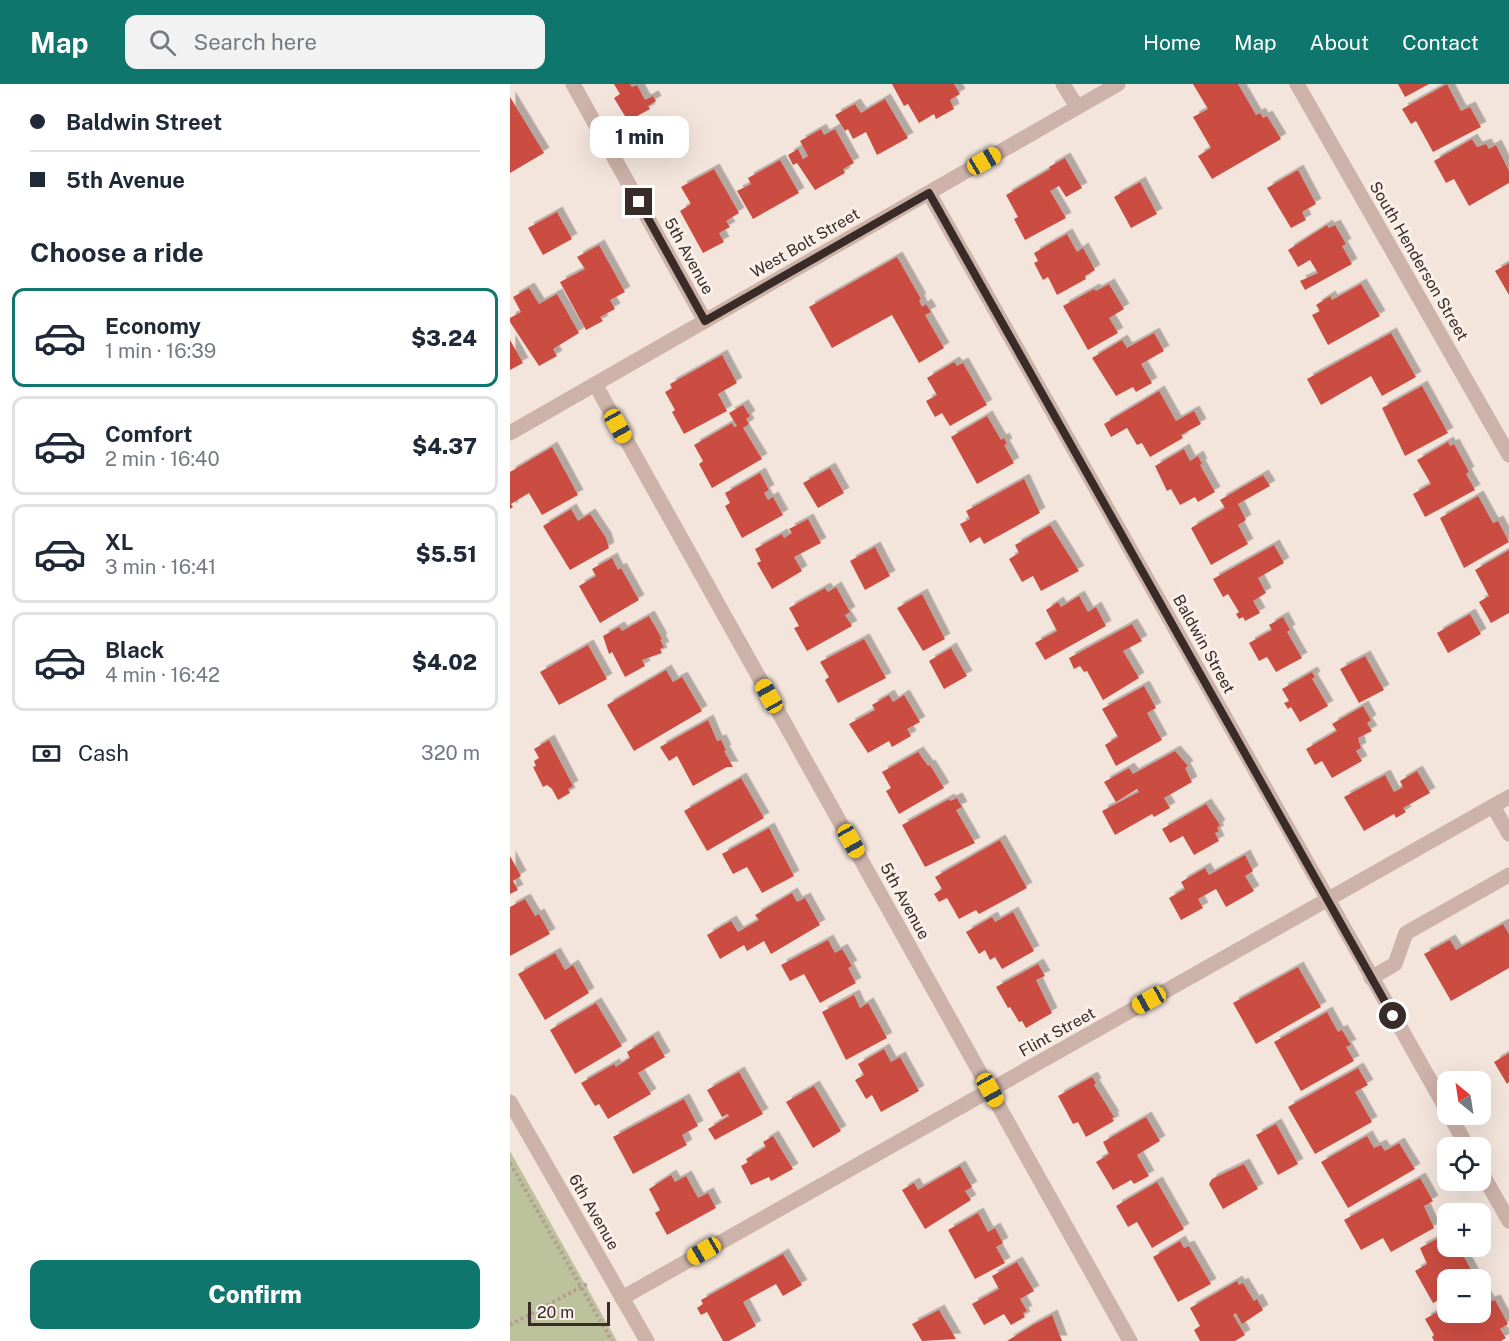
<!DOCTYPE html>
<meta charset="utf-8">
<style>
body{margin:0;font-family:"Public Sans",sans-serif;background:#f2f2f3;color:#1f2937;height:100vh;display:flex;flex-direction:column;font-size:22px;white-space:nowrap}
*{box-sizing:border-box;margin:0}
p{font-size:20px;color:#747a83}
.icon{flex:none;width:33px;height:33px;fill:none;stroke:currentColor;stroke-width:2;stroke-linecap:round;stroke-linejoin:round}
.map{position:relative;flex:1;overflow:hidden}
.sheet{display:flex;flex-direction:column;background:#fff;width:510px}
.sheet>*{flex:none}
.banner{display:grid;align-content:center;height:132px;padding:0 30px;background:#fff}
.needle{width:39px;rotate:330deg}
.buttons{position:absolute;left:927px;top:987px;display:grid;gap:12px}
.buttons a{display:grid;place-items:center;width:54px;height:54px;border-radius:12px;background:#fff;box-shadow:0 6px 24px #0002;font-size:30px}
.scale{position:absolute;left:18px;bottom:15px;width:82px;box-sizing:border-box;padding-left:6px;border:3px solid #382b28;border-top:0;font-size:16px;line-height:21px;white-space:nowrap;color:#382b28;-webkit-text-stroke:4px #faf0e9;paint-order:stroke}
.end{position:absolute;width:27px;height:27px;margin:-14px;border:8px solid #382b28;background:#fff;box-shadow:0 0 0 3px #fff}
.from{border-radius:50%}
.bubble{position:absolute;height:42px;border-radius:12px;background:#fff;box-shadow:0 6px 24px #0002;font-size:20px;font-weight:800;line-height:42px;text-align:center}
.car{position:absolute;width:18px;height:36px;margin:-18px -9px;border-radius:8px;box-shadow:0 0 4px 2px #0007;background:linear-gradient(#f5c518 24%,#345 0 40%,#f5c518 0 76%,#345 0 86%,#f5c518 0)}
.banner b{display:flex;align-items:center;gap:21px;height:57px;font-size:22px}
.banner b+b{border-top:2px solid #e0e1e3}
.banner i{width:15px;height:15px;background:#1f2937}
ul{padding:0;list-style:none}
li{display:flex;align-items:center;gap:18px;height:99px;margin:0 12px 9px;padding:0 18px;border:3px solid #e0e1e3;border-radius:12px}
li div{flex:1}
li b{display:block;font-size:22px}
li em{font-style:normal;font-weight:800}
li.on{border-color:#0f766e}
li>.icon{width:54px;height:54px;stroke-width:1.5}
h2{padding:0 30px;font-size:27px;line-height:72px}
.pay{display:flex;align-items:center;gap:15px;height:66px;padding:0 30px;font-size:22px}
.pay p{margin-inline-start:auto}
.action{display:flex;gap:12px;margin-top:auto;padding:12px 30px}
.action a{flex:1;height:69px;border-radius:12px;background:#0f766e;color:#fff;font-size:24px;font-weight:800;line-height:69px;text-align:center}
header{display:flex;align-items:center;gap:36px;box-sizing:border-box;height:84px;padding:0 30px;background:#0f766e;color:#fff}
header strong{font-size:28px}
nav{display:flex;gap:33px;margin-inline-start:auto;font-size:21px}
.search{width:420px;height:54px;background:#f2f2f3;display:flex;align-items:center;gap:15px;box-sizing:border-box;padding:0 21px;border-radius:12px;color:#747a83;font-size:22px}
main{display:flex;flex:1;min-height:0}
.map>svg:first-child{display:block}
</style>
<header>
<strong>Map</strong>
<div class="search"><svg class="icon" aria-label="search" viewBox="0 0 24 24"><circle cx="10" cy="10" r="6"/><path d="M15 15l6 6"/></svg>Search here</div>
<nav><a>Home</a><a>Map</a><a>About</a><a>Contact</a></nav>
</header>
<main>
<section class="sheet">
<div class="banner">
<b><i class="from"></i>Baldwin Street</b>
<b><i></i>5th Avenue</b>
</div>
<h2>Choose a ride</h2>
<ul>
<li class="on"><svg class="icon" aria-label="car" viewBox="0 0 24 24"><path d="M5 17H2v-5l4-1 3-4h7l3 4 3 1v5h-3M9 17h6M6 11h13"/><circle cx="7" cy="17" r="2"/><circle cx="17" cy="17" r="2"/></svg><div><b>Economy</b><p>1 min · 16:39</p></div><em>$3.24</em></li>
<li><svg class="icon" aria-label="car" viewBox="0 0 24 24"><path d="M5 17H2v-5l4-1 3-4h7l3 4 3 1v5h-3M9 17h6M6 11h13"/><circle cx="7" cy="17" r="2"/><circle cx="17" cy="17" r="2"/></svg><div><b>Comfort</b><p>2 min · 16:40</p></div><em>$4.37</em></li>
<li><svg class="icon" aria-label="car" viewBox="0 0 24 24"><path d="M5 17H2v-5l4-1 3-4h7l3 4 3 1v5h-3M9 17h6M6 11h13"/><circle cx="7" cy="17" r="2"/><circle cx="17" cy="17" r="2"/></svg><div><b>XL</b><p>3 min · 16:41</p></div><em>$5.51</em></li>
<li><svg class="icon" aria-label="car" viewBox="0 0 24 24"><path d="M5 17H2v-5l4-1 3-4h7l3 4 3 1v5h-3M9 17h6M6 11h13"/><circle cx="7" cy="17" r="2"/><circle cx="17" cy="17" r="2"/></svg><div><b>Black</b><p>4 min · 16:42</p></div><em>$4.02</em></li>
</ul>
<div class="pay"><svg class="icon" aria-label="cash" viewBox="0 0 24 24"><path d="M3 7h18v10H3z"/><circle cx="12" cy="12" r="2"/></svg>Cash<p>320 m</p></div>
<div class="action"><a>Confirm</a></div>
</section>
<div class="map">
<svg width="999" height="1257" viewBox="0 0 999 1257">
<defs>
<filter id="shadow"><feDropShadow dx="5.5" dy="-5.5" stdDeviation="0" flood-color="#0004"/></filter>
</defs>
<rect width="100%" height="100%" fill="#f3e5dc"/>
<polygon fill="#bcc39c" points="0,1067 107,1257 0,1257"/>
<g fill="#cb4d43" filter="url(#shadow)">
<polygon points="104,0 120,0 122,3 127,1 135,16 143,12 146,17 138,22 140,25 118,37 104,14 110,10"/>
<polygon points="382,0 444,0 450,10 440,16 444,25 426,35 424,30 409,39 398,20 394,22"/>
<polygon points="683,0 728,0 746,31 750,29 753,34 757,32 771,55 702,95 688,72 701,64 683,33 698,25"/>
<polygon points="888,0 919,0 895,13"/>
<polygon points="937,0 951,27 960,23 971,43 923,68 906,37 901,40 892,25"/>
<polygon points="0,13 34,69 0,89"/>
<polygon points="375,15 398,54 367,71 356,48 343,55 338,45 335,47 325,31 345,20 351,29"/>
<polygon points="311,45 314,51 325,45 344,79 333,85 335,89 305,106 287,79 283,81 278,71 288,65 293,75 298,72 290,57"/>
<polygon points="962,55 967,63 976,60 979,65 986,61 999,87 999,99 959,122 944,95 936,99 924,77"/>
<polygon points="555,74 572,104 556,113 549,102 540,107 556,134 515,156 504,135 508,133 496,111 540,85 539,83"/>
<polygon points="270,76 289,109 243,135 227,107 241,100 238,94"/>
<polygon points="204,85 229,129 216,137 220,143 209,149 214,158 193,169 170,127 181,120 171,103"/>
<polygon points="788,86 806,120 792,128 796,136 781,144 757,104"/>
<polygon points="630,98 647,130 621,144 604,113"/>
<polygon points="47,128 62,155 33,171 18,144"/>
<polygon points="817,141 819,144 825,141 836,160 832,162 842,180 795,206 790,197 808,189 800,176 788,183 778,166"/>
<polygon points="557,150 567,168 573,164 585,186 575,192 576,195 547,211 538,193 533,196 524,179 528,177 524,169"/>
<polygon points="89,161 115,208 100,216 105,225 90,233 93,237 76,246 50,198 75,185 67,173"/>
<polygon points="387,173 411,215 409,216 412,223 416,220 421,228 415,231 434,264 409,279 382,231 322,264 299,223"/>
<polygon points="999,179 999,211 985,187"/>
<polygon points="599,200 614,225 599,234 608,249 578,266 553,222 584,205 586,207"/>
<polygon points="851,200 870,232 818,261 802,231 810,227 806,221 820,212 822,216"/>
<polygon points="19,204 29,220 47,210 69,249 43,265 47,272 29,282 0,238 0,234 11,228 3,213"/>
<polygon points="644,249 654,267 631,280 642,299 626,308 623,303 606,312 582,274 612,256 617,264"/>
<polygon points="881,249 906,293 872,312 861,292 811,321 797,295"/>
<polygon points="0,256 13,279 0,286"/>
<polygon points="212,271 227,299 208,310 217,327 174,350 162,328 165,326 155,308 162,304 160,300"/>
<polygon points="444,278 447,282 453,279 477,321 440,342 432,329 425,333 416,317 427,311 417,294"/>
<polygon points="912,302 938,349 895,372 872,324"/>
<polygon points="649,307 666,337 684,327 691,340 671,351 673,354 640,373 632,359 627,361 617,344 601,353 594,340"/>
<polygon points="233,321 240,332 236,335 239,340 233,344 252,375 202,404 189,380 193,377 184,361 222,339 224,343 227,342 219,329"/>
<polygon points="477,332 491,356 494,354 497,360 494,361 504,379 467,400 441,353"/>
<polygon points="938,358 940,362 944,360 959,388 956,390 965,406 915,433 903,410 921,400 907,376"/>
<polygon points="42,363 68,411 32,431 19,409 1,420 3,423 0,425 0,388"/>
<polygon points="674,365 680,377 688,372 692,380 690,381 705,408 688,418 685,413 670,421 661,405 657,407 645,382"/>
<polygon points="320,384 334,409 308,424 293,399"/>
<polygon points="250,389 259,406 254,409 258,416 263,413 273,431 232,454 215,422 220,419 215,409"/>
<polygon points="753,391 760,402 728,420 736,436 728,441 738,460 701,481 681,444 715,424 710,416"/>
<polygon points="514,395 530,429 474,460 470,453 460,459 450,440 460,435 456,427"/>
<polygon points="968,412 983,439 988,437 999,458 954,484 930,434"/>
<polygon points="61,425 68,437 80,430 96,454 99,464 60,486 33,442"/>
<polygon points="298,435 311,459 284,473 292,487 262,505 247,479 251,477 245,465 272,450 274,454 282,449 279,445"/>
<polygon points="540,441 569,487 531,507 523,492 512,498 499,475 509,469 505,461"/>
<polygon points="764,461 774,479 748,494 756,509 743,517 750,529 735,537 733,533 729,535 726,530 729,528 718,510 713,513 703,495"/>
<polygon points="365,463 380,492 355,506 340,477"/>
<polygon points="999,466 999,529 981,539 969,518 979,512 965,486"/>
<polygon points="102,474 108,486 111,484 129,516 90,539 69,502 86,492 82,485"/>
<polygon points="326,503 340,528 335,531 342,542 297,567 284,544 289,542 279,524 315,504 318,508"/>
<polygon points="412,510 435,555 413,567 387,524"/>
<polygon points="569,512 578,528 586,523 596,542 535,576 525,559 547,547 536,526 548,518 551,523"/>
<polygon points="960,530 971,550 938,569 927,549"/>
<polygon points="139,532 152,555 150,556 154,563 150,565 152,569 132,576 135,582 115,593 102,568 99,570 93,552 109,543 112,547"/>
<polygon points="773,533 780,546 777,548 792,574 766,588 757,573 749,577 739,559 762,546 759,541"/>
<polygon points="622,540 632,557 613,567 629,594 593,616 577,587 574,588 570,582 564,585 559,574"/>
<polygon points="354,555 376,594 328,619 315,596 319,593 310,578"/>
<polygon points="78,561 97,595 49,621 30,588"/>
<polygon points="441,564 457,592 434,605 419,577"/>
<polygon points="855,572 874,606 849,619 830,585"/>
<polygon points="156,586 163,598 172,593 192,627 124,667 97,621"/>
<polygon points="802,588 805,593 802,595 818,622 790,638 781,623 778,625 774,619 779,617 772,605"/>
<polygon points="634,602 646,624 637,629 652,656 606,682 595,661 608,653 592,625"/>
<polygon points="379,611 383,618 394,611 410,638 397,645 401,652 382,663 379,657 358,669 339,640 365,626 362,621"/>
<polygon points="853,622 861,636 857,639 862,647 848,654 851,664 846,667 852,677 822,694 812,677 805,681 796,665 827,647 822,640"/>
<polygon points="198,636 207,657 211,656 216,666 214,667 223,683 217,683 183,702 167,672 159,677 150,663"/>
<polygon points="39,656 63,702 58,705 60,709 48,716 42,705 37,701 33,703 23,683 26,682 24,677 29,674 24,665"/>
<polygon points="665,667 678,682 675,684 682,698 654,714 660,724 644,733 642,730 605,751 592,727 629,708 627,705 606,718 594,698 619,684 623,690"/>
<polygon points="408,668 418,682 420,681 434,704 389,730 376,707 381,704 372,688"/>
<polygon points="907,687 920,709 893,724 896,728 886,734 884,730 854,747 834,713 875,691 884,708 893,703 890,697"/>
<polygon points="231,694 254,734 197,767 174,727"/>
<polygon points="447,714 452,723 446,726 465,759 415,783 392,741 439,715 440,717"/>
<polygon points="696,720 710,741 707,744 709,747 705,749 709,757 684,771 673,752 660,759 652,745"/>
<polygon points="259,744 284,792 252,809 237,783 223,790 212,770"/>
<polygon points="490,756 517,804 469,830 466,826 449,835 437,814 429,818 424,810 432,805 425,793"/>
<polygon points="735,771 743,787 735,792 744,807 716,823 706,805 688,815 693,824 671,836 659,814 675,805 671,798 695,784 699,791"/>
<polygon points="0,772 11,792 3,797 8,806 0,810"/>
<polygon points="282,809 287,818 295,814 310,841 261,870 254,857 237,867 234,861 210,875 197,851 221,837 228,848 249,836 245,831"/>
<polygon points="15,815 25,832 29,830 40,850 0,872 0,823"/>
<polygon points="503,828 524,867 492,885 485,873 480,876 475,866 469,870 456,848 482,833 485,838"/>
<polygon points="993,840 999,850 999,884 941,917 914,870 940,856 946,866"/>
<polygon points="318,856 325,869 332,865 342,882 338,884 346,899 310,919 294,890 280,897 271,881"/>
<polygon points="45,869 55,886 63,881 79,909 35,936 8,890"/>
<polygon points="528,880 535,892 526,896 542,929 516,944 512,937 509,938 500,923 498,924 486,903"/>
<polygon points="788,883 811,923 746,960 723,919"/>
<polygon points="344,911 350,924 358,919 377,954 336,976 312,928"/>
<polygon points="86,919 112,962 65,990 40,946"/>
<polygon points="817,928 828,948 832,946 841,961 836,963 844,977 791,1007 764,958"/>
<polygon points="143,952 155,973 128,989 141,1010 98,1035 89,1020 85,1022 71,999 104,980 106,983 120,974 117,968"/>
<polygon points="374,965 381,978 390,973 409,1007 371,1028 362,1011 356,1015 345,996 354,991 348,980"/>
<polygon points="999,969 999,998 997,1000 984,978"/>
<polygon points="848,984 858,1001 845,1008 862,1038 805,1070 778,1023"/>
<polygon points="229,988 253,1030 205,1056 198,1045 219,1032 218,1030 212,1033 197,1006"/>
<polygon points="582,993 586,999 584,1001 604,1033 602,1034 604,1037 576,1053 568,1038 563,1040 548,1012"/>
<polygon points="304,1002 331,1047 303,1064 276,1018"/>
<polygon points="174,1015 188,1042 172,1051 177,1061 123,1090 103,1053"/>
<polygon points="636,1033 650,1057 627,1071 639,1092 624,1100 621,1096 603,1106 586,1078 599,1070 593,1058"/>
<polygon points="766,1040 788,1080 768,1091 746,1051"/>
<polygon points="263,1052 283,1085 261,1097 259,1093 241,1101 231,1082 238,1078 236,1075 256,1063 253,1058"/>
<polygon points="857,1052 864,1064 871,1061 875,1067 889,1059 905,1085 838,1124 811,1078"/>
<polygon points="734,1080 748,1105 713,1125 699,1100 702,1095"/>
<polygon points="450,1082 462,1103 455,1107 461,1116 415,1145 392,1106 404,1099 408,1106"/>
<polygon points="161,1091 165,1098 176,1092 188,1114 198,1109 206,1124 157,1151 145,1129 150,1126 139,1105"/>
<polygon points="910,1094 923,1117 914,1122 924,1144 881,1168 873,1154 851,1166 834,1136"/>
<polygon points="647,1098 674,1145 642,1164 627,1138 618,1143 606,1122"/>
<polygon points="468,1129 478,1148 485,1144 493,1159 486,1163 495,1179 465,1195 438,1146"/>
<polygon points="938,1149 938,1162 948,1162 966,1195 938,1196 938,1211 923,1219 905,1187 917,1180 910,1164"/>
<polygon points="670,1157 674,1164 679,1162 701,1200 668,1218 643,1173"/>
<polygon points="273,1170 292,1201 273,1212 266,1200 233,1218 246,1242 219,1257 213,1257 197,1228 191,1231 187,1224 193,1220 191,1216"/>
<polygon points="507,1178 524,1207 510,1215 517,1227 513,1229 515,1233 501,1241 494,1230 474,1241 462,1220 489,1205 482,1192"/>
<polygon points="727,1197 729,1201 733,1199 744,1217 747,1215 753,1226 732,1240 726,1229 723,1231 735,1251 725,1257 690,1257 684,1246 690,1242 680,1224"/>
<polygon points="970,1202 979,1218 985,1216 998,1240 990,1245 996,1254 991,1257 924,1257 922,1253 924,1251 915,1235 938,1222 938,1228 970,1228"/>
<polygon points="429,1226 446,1255 412,1257 402,1240"/>
<polygon points="542,1231 552,1257 497,1257 523,1241"/>
</g>
<g fill="none" stroke-linecap="round" stroke-linejoin="round">
<g stroke="#b89c92" stroke-width="4" stroke-dasharray="3 3" stroke-linecap="butt">
<polyline points="0,1079 102,1257"/>
<polyline points="0,1241 79,1199"/>
</g>
<g stroke="#ccb2a8" stroke-width="15">
<polyline points="63,0 195,237"/>
<polyline points="553,0 567,23"/>
<polyline points="787,0 999,371"/>
<polyline points="419,109 938,1028"/>
<polyline points="85,300 620,1257"/>
<polyline points="0,349 608,0"/>
<polyline points="983,722 999,750"/>
<polyline points="861,894 885,880 896,849 999,791"/>
<polyline points="0,1018 137,1257"/>
<polyline points="939,1030 958,1064"/>
<polyline points="970,1086 999,1137"/>
<polyline points="112,1214 999,713"/>
</g>
</g>
<g fill="none" stroke-linecap="round" stroke-linejoin="round">
<polyline stroke="#382b28" stroke-width="8" points="129,118 195,237 419,109 883,932"/>
</g>
<g text-anchor="middle" dominant-baseline="central" stroke-width="6" stroke-linejoin="round" paint-order="stroke">
<g font-size="16" fill="#382b28" stroke="#faf0e9">
<text transform="translate(295 159) rotate(-30)">West Bolt Street</text>
<text transform="translate(179 172) rotate(61)">5th Avenue</text>
<text transform="translate(909 177) rotate(60)">South Henderson Street</text>
<text transform="translate(694 560) rotate(61)">Baldwin Street</text>
<text transform="translate(395 817) rotate(61)">5th Avenue</text>
<text transform="translate(547 948) rotate(-29)">Flint Street</text>
<text transform="translate(84 1128) rotate(60)">6th Avenue</text>
</g>
</g>
</svg>
<div class="buttons">
<a><svg class="needle" viewBox="-14 -14 28 28"><path d="M0-13l5 13h-10z" fill="#e53935"/><path d="M0 13l5-13h-10z" fill="#747a83"/></svg></a>
<a><svg class="icon" aria-label="locate" viewBox="0 0 24 24"><circle cx="12" cy="12" r="6"/><path d="M12 2v4M12 18v4M2 12h4M18 12h4"/></svg></a>
<a>+</a>
<a>−</a>
</div>
<div class="scale">20 m</div>
<i class="end from" style="left:883px;top:932px"></i>
<i class="end" style="left:129px;top:118px"></i>
<div class="bubble" style="left:80px;top:32px;width:99px">1 min</div>
<i class="car" style="left:474px;top:77px;rotate:60deg"></i>
<i class="car" style="left:108px;top:342px;rotate:151deg"></i>
<i class="car" style="left:259px;top:612px;rotate:331deg"></i>
<i class="car" style="left:341px;top:757px;rotate:151deg"></i>
<i class="car" style="left:639px;top:916px;rotate:241deg"></i>
<i class="car" style="left:480px;top:1006px;rotate:151deg"></i>
<i class="car" style="left:194px;top:1167px;rotate:240deg"></i>
</div>
</main>
